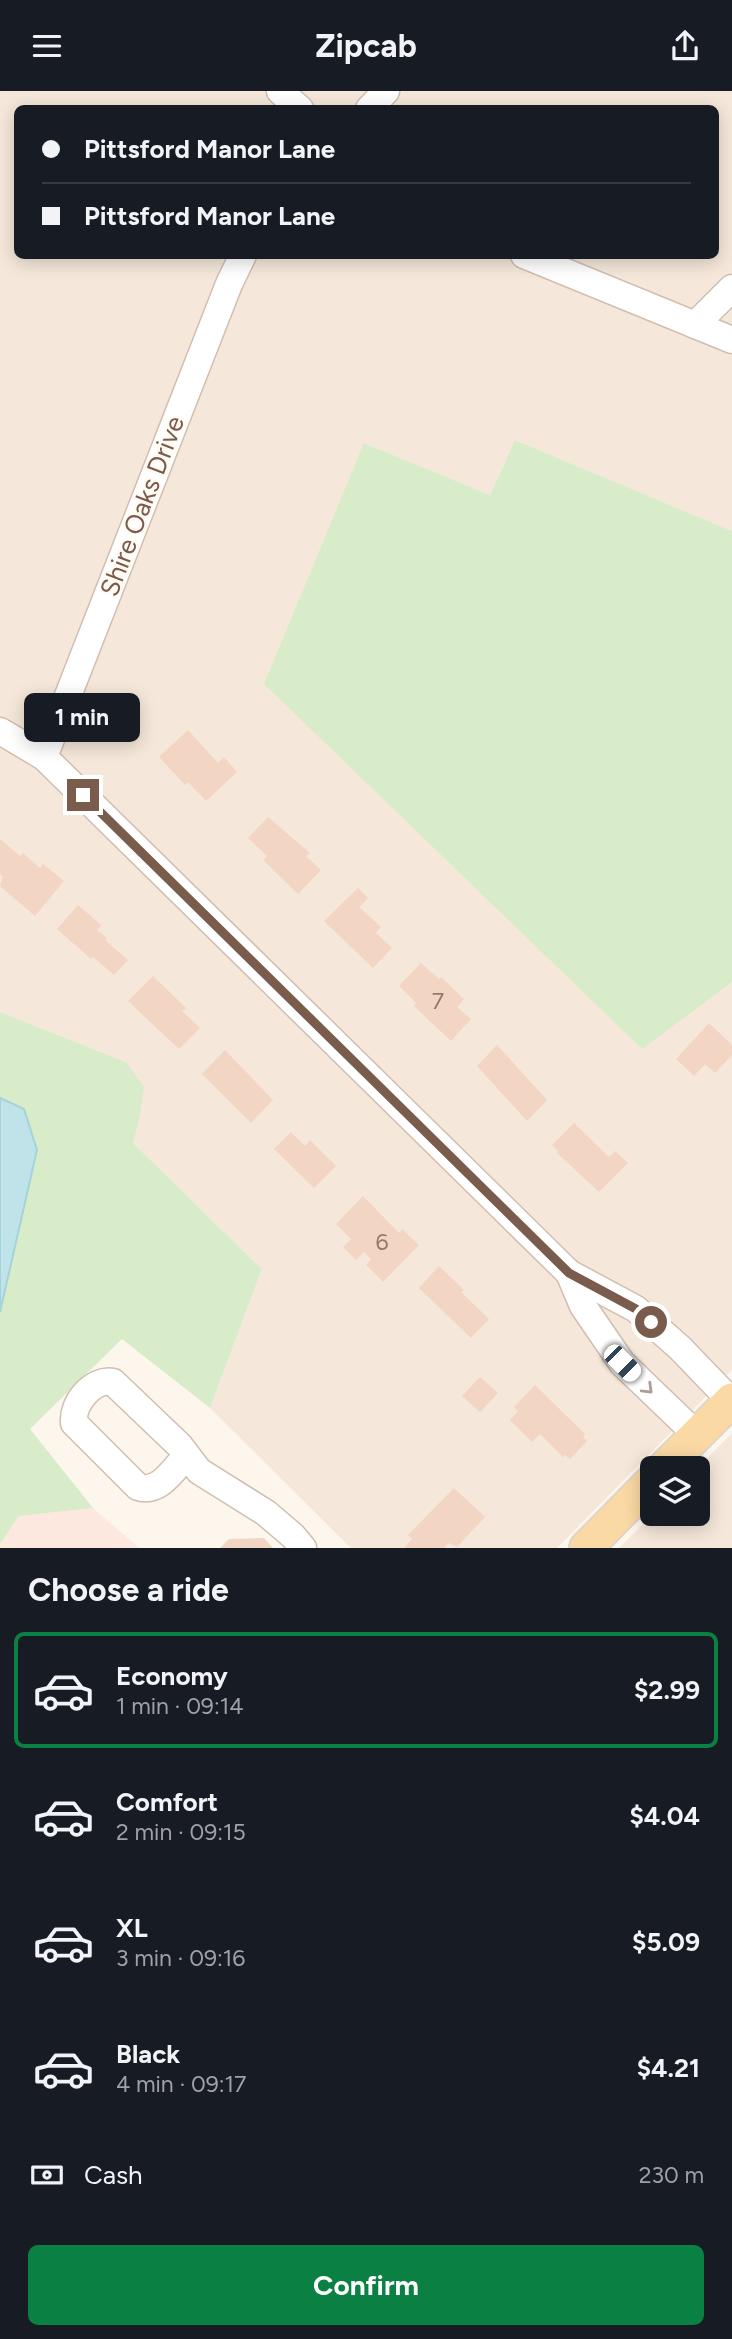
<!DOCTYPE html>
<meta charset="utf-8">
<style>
body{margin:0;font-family:Figtree,sans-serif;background:#242831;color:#f1f3f6;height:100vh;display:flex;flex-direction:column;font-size:26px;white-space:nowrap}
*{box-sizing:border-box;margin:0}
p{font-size:23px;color:#9ea1a6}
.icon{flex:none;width:38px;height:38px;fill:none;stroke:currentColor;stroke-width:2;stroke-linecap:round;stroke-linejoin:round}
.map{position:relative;height:1457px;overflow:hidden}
.details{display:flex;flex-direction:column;background:#171b24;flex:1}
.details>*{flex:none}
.hud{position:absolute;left:14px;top:14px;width:705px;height:154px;border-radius:10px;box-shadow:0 4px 18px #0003;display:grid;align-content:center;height:154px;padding:0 28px;background:#171b24}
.tools{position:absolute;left:640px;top:1365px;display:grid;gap:14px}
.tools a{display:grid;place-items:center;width:70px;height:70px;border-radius:10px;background:#171b24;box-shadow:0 4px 18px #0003;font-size:35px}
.end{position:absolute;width:32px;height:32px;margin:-16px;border:9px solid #7a5c4d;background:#fff;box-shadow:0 0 0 4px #fff}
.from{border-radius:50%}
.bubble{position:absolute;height:49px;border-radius:10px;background:#171b24;box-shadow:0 4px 18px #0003;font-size:23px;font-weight:700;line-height:49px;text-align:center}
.car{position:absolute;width:21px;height:42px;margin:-21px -10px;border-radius:9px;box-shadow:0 0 5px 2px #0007;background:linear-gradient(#fff 24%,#345 0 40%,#fff 0 76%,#345 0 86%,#fff 0)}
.hud b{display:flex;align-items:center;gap:24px;height:66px;font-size:26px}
.hud b+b{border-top:2px solid #363941}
.hud i{width:18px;height:18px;background:#f1f3f6}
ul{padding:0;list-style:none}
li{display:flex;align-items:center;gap:21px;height:116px;margin:0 14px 10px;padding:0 14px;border:4px solid transparent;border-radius:10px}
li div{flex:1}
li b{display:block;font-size:26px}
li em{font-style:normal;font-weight:700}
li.active{border-color:#0b8043}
li>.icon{width:63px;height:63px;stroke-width:1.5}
h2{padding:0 28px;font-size:32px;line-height:84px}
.pay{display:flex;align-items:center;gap:18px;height:77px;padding:0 28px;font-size:26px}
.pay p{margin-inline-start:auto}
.cta{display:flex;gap:14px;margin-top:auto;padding:14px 28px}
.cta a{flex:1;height:80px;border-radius:10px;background:#0b8043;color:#fff;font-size:28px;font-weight:700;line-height:80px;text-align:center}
header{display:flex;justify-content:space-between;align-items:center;height:91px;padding:0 28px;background:#171b24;font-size:32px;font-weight:700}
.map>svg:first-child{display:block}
</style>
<header><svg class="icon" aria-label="menu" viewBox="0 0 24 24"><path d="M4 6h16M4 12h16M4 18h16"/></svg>Zipcab<svg class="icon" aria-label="share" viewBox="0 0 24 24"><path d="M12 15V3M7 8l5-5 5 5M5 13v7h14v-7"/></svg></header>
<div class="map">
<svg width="732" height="1457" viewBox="0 0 732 1457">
<rect width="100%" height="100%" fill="#fdf6ec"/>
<g fill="#f5e8da" fill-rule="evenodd">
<path d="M0,0H732V440L515,349L490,404L364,352L641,958L732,891V1279L557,1457H351L210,1317L262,1178L131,1050L126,971L0,921ZM18,18H716V164H18Z"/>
<polygon points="732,1342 732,1457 619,1457 653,1423 698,1423 698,1377"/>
</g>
<polygon fill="#fde8e0" points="93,1417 139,1457 0,1457 0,1453 19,1425"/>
<g fill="#d8ecc9">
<polygon points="515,349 732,440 732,891 642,958 264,593 364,352 490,404"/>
<polygon points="0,921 126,971 144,996 139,1029 133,1052 262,1178 210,1317 122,1248 30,1338 93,1417 19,1425 0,1453 0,1221 37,1059 24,1018 0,1007"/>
</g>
<polygon fill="#bfe3e8" stroke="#a5d3da" stroke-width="2" points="0,1007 24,1018 37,1059 0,1221"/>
<g fill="#f3d5c3">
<polygon points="188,639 218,672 224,666 237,681 206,710 188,691 185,694 159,666"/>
<polygon points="268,726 310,762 306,765 321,779 298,803 263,769 267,765 248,747"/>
<polygon points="0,748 20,765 23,762 40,777 43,773 64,790 35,825 0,795 3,786 0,783"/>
<polygon points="358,797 368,807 359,816 381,836 376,842 392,857 373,877 324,830"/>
<polygon points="78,814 101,834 97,839 107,847 105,849 128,869 114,884 93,866 91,868 57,838"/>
<polygon points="421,872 439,888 441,886 464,908 457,916 471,928 451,950 414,915 416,912 399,895"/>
<polygon points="153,885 186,917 182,920 200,937 179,958 128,910"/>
<polygon points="709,932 732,954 732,964 715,982 705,973 694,985 676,968"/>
<polygon points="497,954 547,1009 527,1030 477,975"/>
<polygon points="225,959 273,1009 251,1032 202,983"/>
<polygon points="574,1032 609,1066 615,1060 628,1072 599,1101 557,1062 558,1060 552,1054"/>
<polygon points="291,1041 305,1055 310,1049 336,1075 314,1097 274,1058"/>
<polygon points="363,1105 399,1142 402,1138 419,1154 383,1191 366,1174 371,1168 364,1161 356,1169 343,1156 351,1148 336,1133"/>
<polygon points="439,1175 464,1199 461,1201 489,1228 471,1247 419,1197"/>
<polygon points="480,1286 498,1302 480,1321 462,1305"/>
<polygon points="535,1294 585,1343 583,1346 587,1350 570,1368 565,1364 563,1366 540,1343 532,1351 510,1329 518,1320 514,1316"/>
<polygon points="454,1397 485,1426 457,1456 449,1452 444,1457 404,1457 412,1448 408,1444"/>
<polygon points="264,1447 273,1457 220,1457 229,1448"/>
</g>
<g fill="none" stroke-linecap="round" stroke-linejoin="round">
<g stroke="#d1beb0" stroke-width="29">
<g id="minor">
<polyline points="280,0 300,18"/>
<polyline points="369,18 386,0"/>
<polyline points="524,164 732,249"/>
<polyline points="695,234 732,197"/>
<polyline points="0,640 44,666 569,1182 636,1218 680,1257 731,1310"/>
<polyline points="44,666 229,193 243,164"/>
<polyline points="569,1182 583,1215 622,1272 697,1344"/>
<path d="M186,1365C173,1379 159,1403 138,1396L74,1332C72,1312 93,1287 113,1291L180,1355L199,1380L266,1422L293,1445L303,1457"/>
</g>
</g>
<g stroke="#dad1cd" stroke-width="36">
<g id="major">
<polyline points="664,1377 732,1309"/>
<polyline points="586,1457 653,1389"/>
</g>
</g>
<use href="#minor" stroke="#fff" stroke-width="26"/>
<use href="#major" stroke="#fbd9a5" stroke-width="33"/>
</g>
<defs><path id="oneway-chevron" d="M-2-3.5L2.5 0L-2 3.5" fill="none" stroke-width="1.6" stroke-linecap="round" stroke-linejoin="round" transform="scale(1.75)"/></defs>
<use stroke="#af9d94" href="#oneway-chevron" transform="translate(648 1298) rotate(44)"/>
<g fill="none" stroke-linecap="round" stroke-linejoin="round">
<polyline stroke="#7a5c4d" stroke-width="9" points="83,704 569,1182 636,1218 651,1231"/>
</g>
<g text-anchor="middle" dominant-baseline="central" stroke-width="5" stroke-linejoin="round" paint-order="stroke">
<g font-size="23" fill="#987a6a">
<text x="438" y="910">7</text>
<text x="382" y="1151">6</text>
</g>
<g font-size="26" fill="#7a5c4d" stroke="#fffaf3">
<text transform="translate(142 415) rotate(-69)">Shire Oaks Drive</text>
</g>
</g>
</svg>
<div class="tools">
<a><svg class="icon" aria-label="layers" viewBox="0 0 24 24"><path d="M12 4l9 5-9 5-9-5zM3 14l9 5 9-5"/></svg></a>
</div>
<i class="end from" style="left:651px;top:1231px"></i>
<i class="end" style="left:83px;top:704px"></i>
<div class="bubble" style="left:24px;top:602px;width:116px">1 min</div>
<i class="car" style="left:622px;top:1272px;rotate:135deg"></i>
<div class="hud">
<b><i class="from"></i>Pittsford Manor Lane</b>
<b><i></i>Pittsford Manor Lane</b>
</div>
</div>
<section class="details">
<h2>Choose a ride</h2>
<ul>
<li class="active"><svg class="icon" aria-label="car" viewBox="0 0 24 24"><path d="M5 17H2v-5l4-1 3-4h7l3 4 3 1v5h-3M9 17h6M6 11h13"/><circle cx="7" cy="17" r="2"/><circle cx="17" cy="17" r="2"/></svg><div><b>Economy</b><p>1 min · 09:14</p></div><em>$2.99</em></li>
<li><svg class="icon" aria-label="car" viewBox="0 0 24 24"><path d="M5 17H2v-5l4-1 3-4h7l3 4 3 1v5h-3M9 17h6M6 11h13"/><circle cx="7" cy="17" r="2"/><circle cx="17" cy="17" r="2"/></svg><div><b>Comfort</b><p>2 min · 09:15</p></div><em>$4.04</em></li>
<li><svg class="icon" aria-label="car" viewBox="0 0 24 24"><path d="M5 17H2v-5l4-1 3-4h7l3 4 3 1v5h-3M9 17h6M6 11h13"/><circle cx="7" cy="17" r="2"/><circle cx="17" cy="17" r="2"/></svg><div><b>XL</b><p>3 min · 09:16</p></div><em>$5.09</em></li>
<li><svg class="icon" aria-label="car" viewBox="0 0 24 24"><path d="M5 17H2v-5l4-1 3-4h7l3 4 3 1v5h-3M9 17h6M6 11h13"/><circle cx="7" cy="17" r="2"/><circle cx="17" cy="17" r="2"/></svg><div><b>Black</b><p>4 min · 09:17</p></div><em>$4.21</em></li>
</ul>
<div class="pay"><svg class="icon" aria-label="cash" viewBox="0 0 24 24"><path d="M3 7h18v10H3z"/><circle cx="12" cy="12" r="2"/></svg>Cash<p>230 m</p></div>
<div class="cta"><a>Confirm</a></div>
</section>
